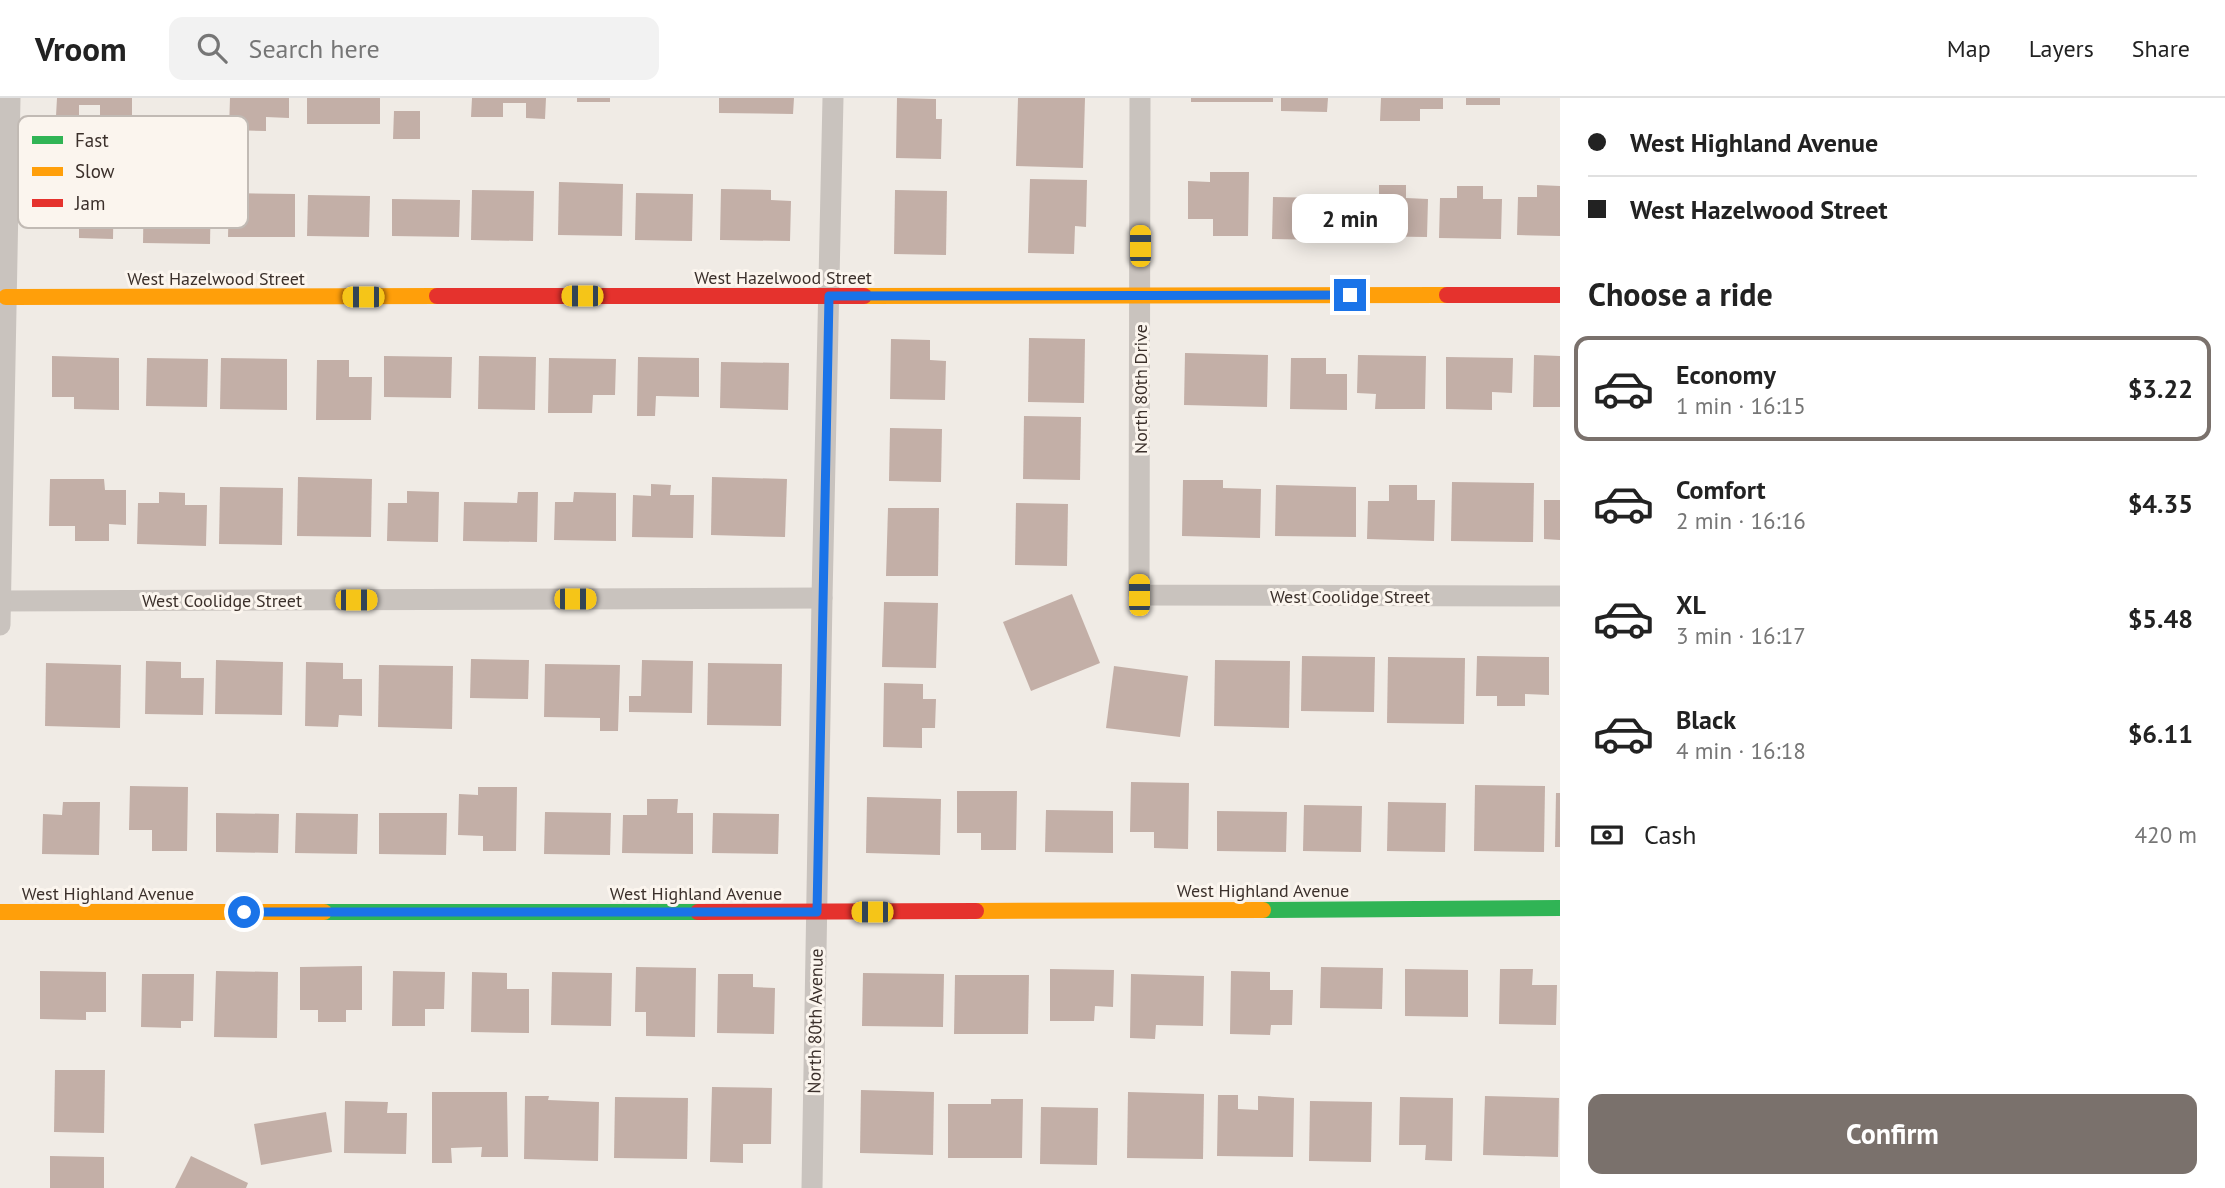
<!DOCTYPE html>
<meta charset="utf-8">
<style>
body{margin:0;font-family:"PT Sans",sans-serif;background:#f2f2f2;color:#222;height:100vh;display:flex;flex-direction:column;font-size:26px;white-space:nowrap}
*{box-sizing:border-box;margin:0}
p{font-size:23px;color:#767676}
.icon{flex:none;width:38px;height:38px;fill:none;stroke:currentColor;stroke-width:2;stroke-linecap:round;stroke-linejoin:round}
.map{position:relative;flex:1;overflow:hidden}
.drawer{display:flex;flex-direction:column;background:#fff;width:665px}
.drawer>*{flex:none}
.guide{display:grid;align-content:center;height:154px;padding:0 28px;background:#fff}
.end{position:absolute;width:32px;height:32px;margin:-16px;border:9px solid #1a73e8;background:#fff;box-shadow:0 0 0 4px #fff}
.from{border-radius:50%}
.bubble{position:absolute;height:49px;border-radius:14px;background:#fff;box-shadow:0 4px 18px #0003;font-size:23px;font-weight:800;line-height:49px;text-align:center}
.car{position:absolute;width:21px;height:42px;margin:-21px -10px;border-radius:9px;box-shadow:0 0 5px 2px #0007;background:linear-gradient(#f5c518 24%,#345 0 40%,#f5c518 0 76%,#345 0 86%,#f5c518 0)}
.guide b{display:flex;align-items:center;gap:24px;height:66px;font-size:26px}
.guide b+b{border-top:2px solid #e0e0e0}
.guide i{width:18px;height:18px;background:#222}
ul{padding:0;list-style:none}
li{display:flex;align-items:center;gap:21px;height:105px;margin:0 14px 10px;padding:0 14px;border:4px solid transparent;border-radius:14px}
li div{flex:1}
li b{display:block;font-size:26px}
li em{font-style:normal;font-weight:800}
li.current{border-color:#7a716c}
li>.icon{width:63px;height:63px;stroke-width:1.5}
h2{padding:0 28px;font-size:32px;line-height:84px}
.pay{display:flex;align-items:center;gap:18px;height:77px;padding:0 28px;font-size:26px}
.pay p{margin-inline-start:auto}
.cta{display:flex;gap:14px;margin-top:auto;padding:14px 28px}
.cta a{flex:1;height:80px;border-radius:14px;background:#7a716c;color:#fff;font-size:28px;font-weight:800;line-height:80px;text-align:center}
header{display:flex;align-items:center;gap:42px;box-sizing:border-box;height:98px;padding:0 35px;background:#fff;border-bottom:2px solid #e0e0e0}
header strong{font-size:33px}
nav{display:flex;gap:38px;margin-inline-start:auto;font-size:24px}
.search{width:490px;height:63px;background:#f2f2f2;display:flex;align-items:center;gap:18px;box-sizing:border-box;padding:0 24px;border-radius:14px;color:#767676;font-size:26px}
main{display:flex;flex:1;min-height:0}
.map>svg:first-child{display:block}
</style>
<header>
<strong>Vroom</strong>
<div class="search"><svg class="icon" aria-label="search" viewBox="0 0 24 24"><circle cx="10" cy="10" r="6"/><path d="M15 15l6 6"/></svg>Search here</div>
<nav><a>Map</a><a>Layers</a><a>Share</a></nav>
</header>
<main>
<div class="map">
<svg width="1560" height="1090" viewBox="0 0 1560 1090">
<rect width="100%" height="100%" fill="#f0ebe5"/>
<g fill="#c3afa7">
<polygon points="57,0 132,0 132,19 100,18 100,7 79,7 79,18 56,18"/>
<polygon points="230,0 289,0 289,20 266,19 266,33 229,32"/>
<rect x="307" y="0" width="73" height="26"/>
<polygon points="472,0 546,0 545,21 526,20 526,5 503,5 503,19 471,19"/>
<rect x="577" y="0" width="33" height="4"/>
<polygon points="719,0 794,0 793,16 719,15"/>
<polygon points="897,0 936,1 936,21 942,21 941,61 896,60"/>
<polygon points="1018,0 1085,0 1083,70 1016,68"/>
<rect x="1191" y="0" width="82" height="4"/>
<polygon points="1281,0 1328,0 1327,14 1281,13"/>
<polygon points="1381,0 1443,0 1443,11 1420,11 1420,23 1380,23"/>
<rect x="1466" y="0" width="34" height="7"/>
<polygon points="394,13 420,13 420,41 393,41"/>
<polygon points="56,58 92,58 92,78 114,78 113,141 79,140 79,126 55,126"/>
<polygon points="1210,74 1249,74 1248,138 1213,138 1213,121 1188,121 1188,83 1210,84"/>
<polygon points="1030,81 1087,82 1086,129 1075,128 1074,156 1028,155"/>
<polygon points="559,84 623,86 622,138 558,137"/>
<polygon points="144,85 211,87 210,146 143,145"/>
<polygon points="1379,87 1406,87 1406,100 1428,101 1427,139 1355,138 1355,100 1379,101"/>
<polygon points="1537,87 1560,88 1560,138 1517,137 1518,99 1537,99"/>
<polygon points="1457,88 1483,88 1483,101 1502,101 1501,141 1439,140 1440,100 1457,100"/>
<polygon points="721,91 771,92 771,102 791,103 790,143 720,142"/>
<polygon points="472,92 534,93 533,143 471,142"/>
<polygon points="895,92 947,93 946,157 894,156"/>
<polygon points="229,95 295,96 295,139 228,139"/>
<polygon points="636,95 693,96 692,143 635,142"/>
<polygon points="308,97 370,98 369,139 307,138"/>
<polygon points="1273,99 1326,100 1325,142 1272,141"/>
<polygon points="392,101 460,102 459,139 392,138"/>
<polygon points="1029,240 1085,241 1084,305 1028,304"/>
<polygon points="891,241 930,242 930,262 946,263 945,302 890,301"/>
<polygon points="1185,255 1268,257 1267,309 1184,307"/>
<polygon points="1358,257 1426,258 1425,311 1375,311 1376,296 1357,295"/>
<polygon points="1534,257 1560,258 1560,309 1533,309"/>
<polygon points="52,258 119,260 119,312 74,311 74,299 52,299"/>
<polygon points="384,258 452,259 451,300 384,299"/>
<polygon points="479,258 536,259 535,312 478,311"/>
<polygon points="638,259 699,260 699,299 656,298 655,318 637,318"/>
<polygon points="1446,259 1513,260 1512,295 1492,294 1492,312 1446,311"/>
<polygon points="147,260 208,261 207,309 146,308"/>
<polygon points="221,260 287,261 287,312 220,311"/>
<polygon points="549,260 616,261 615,297 593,297 592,315 548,315"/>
<polygon points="1291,260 1326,260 1326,276 1347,276 1347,312 1290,311"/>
<polygon points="317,262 349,262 349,279 372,279 371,322 316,322"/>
<polygon points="721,264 789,265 788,312 720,310"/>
<polygon points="1024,318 1081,319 1080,382 1023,381"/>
<polygon points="890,330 942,331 941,384 889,383"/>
<polygon points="298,379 372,381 371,439 297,438"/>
<polygon points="712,379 787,381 785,439 711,437"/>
<polygon points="50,381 104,381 105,392 126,392 126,427 109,426 109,443 75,443 75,428 49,428"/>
<polygon points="1183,382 1223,382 1223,390 1261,391 1260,440 1182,438"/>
<polygon points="1452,384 1534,385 1533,444 1451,443"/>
<polygon points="651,386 671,387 670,397 694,397 693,440 632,439 633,397 651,398"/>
<polygon points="1276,387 1356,389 1356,439 1275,438"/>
<polygon points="1389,387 1417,387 1417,402 1435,402 1434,443 1367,441 1368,403 1389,403"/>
<polygon points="220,389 283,390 282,447 219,446"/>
<polygon points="407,393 439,394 438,444 387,443 388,405 407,405"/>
<polygon points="159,394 185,395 185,407 207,407 206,448 137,446 138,405 159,405"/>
<polygon points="518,394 538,394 537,444 463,443 464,404 517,405"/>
<polygon points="574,394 616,395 616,443 554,442 555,404 573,404"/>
<polygon points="1544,402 1560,402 1560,442 1544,441"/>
<polygon points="1016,405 1068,406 1067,468 1015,467"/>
<polygon points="888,410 939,410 938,478 886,478"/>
<polygon points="1072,496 1100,565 1031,593 1003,524"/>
<polygon points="884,504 938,505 936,570 882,569"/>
<polygon points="1302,558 1375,559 1374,614 1301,613"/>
<polygon points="1477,558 1549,559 1549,597 1525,596 1525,608 1497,608 1497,598 1476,598"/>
<polygon points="1388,559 1465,560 1464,626 1387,625"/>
<polygon points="471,561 529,562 528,601 470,600"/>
<polygon points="216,562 283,564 282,617 215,616"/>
<polygon points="642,562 693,563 692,615 629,614 629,598 641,598"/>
<polygon points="1215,562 1290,563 1289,630 1214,628"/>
<polygon points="146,563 181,564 181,580 204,580 203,617 145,616"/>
<polygon points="306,564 343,565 343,581 362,581 362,618 339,617 338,629 305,628"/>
<polygon points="46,565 121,567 120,630 45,628"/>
<polygon points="708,565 782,566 781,628 707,627"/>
<polygon points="545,566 620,567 618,633 600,633 600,620 544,619"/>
<polygon points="379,567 453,568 452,631 378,629"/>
<polygon points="1114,568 1188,578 1180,639 1106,630"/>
<polygon points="884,585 923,586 923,601 936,601 935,630 922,630 922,650 883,649"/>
<polygon points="1131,684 1189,685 1188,751 1154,750 1154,734 1130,734"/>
<polygon points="1475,687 1545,688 1544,754 1474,753"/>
<polygon points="130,688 188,689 187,753 152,753 152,732 129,732"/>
<polygon points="478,689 517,689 516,753 483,753 483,738 458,737 459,696 478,697"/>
<polygon points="957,693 1017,693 1016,752 981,752 981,735 957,735"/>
<polygon points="1556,695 1560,695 1560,749 1555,749"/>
<polygon points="867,699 941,701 940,757 866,755"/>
<polygon points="647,701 678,701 677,715 693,715 693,756 622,755 623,717 647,717"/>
<polygon points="63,704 100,704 99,757 42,756 43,716 62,717"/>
<polygon points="1388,704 1446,705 1445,754 1387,753"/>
<polygon points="1304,707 1362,708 1361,754 1303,753"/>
<polygon points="1046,712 1113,713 1113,755 1045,754"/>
<polygon points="1217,713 1287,714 1286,754 1217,753"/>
<polygon points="545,714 611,715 610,757 544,756"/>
<polygon points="216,715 279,716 278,755 216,754"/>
<polygon points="296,715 358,716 357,756 295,755"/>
<polygon points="379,715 447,715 446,757 379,756"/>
<polygon points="713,715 779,716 778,756 712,755"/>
<polygon points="362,868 362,912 346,912 346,924 318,924 318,912 300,912 300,869"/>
<polygon points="636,869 696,870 695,939 646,938 646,914 635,914"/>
<polygon points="1321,869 1383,870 1382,911 1320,910"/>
<polygon points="1050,871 1114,872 1113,909 1095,908 1094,923 1050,923"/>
<polygon points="1405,871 1468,872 1468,919 1405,918"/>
<polygon points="1500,871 1533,871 1532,887 1557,887 1556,927 1499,926"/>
<polygon points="40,873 106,874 106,914 86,914 86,922 40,921"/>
<polygon points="216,873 278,874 277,940 214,939"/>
<polygon points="393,873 445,874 444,911 425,911 425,928 392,928"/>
<polygon points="1231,873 1270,874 1270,892 1293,892 1292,927 1271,927 1270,937 1230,936"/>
<polygon points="472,874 507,875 507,891 529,891 529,935 471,934"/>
<polygon points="552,874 612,875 611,928 551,927"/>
<polygon points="863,875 944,876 943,929 862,928"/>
<polygon points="142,876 194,876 193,923 181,923 181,930 141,929"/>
<polygon points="718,876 753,876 753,889 775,890 774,936 717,935"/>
<polygon points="1131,876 1204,878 1203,928 1156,927 1155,941 1130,940"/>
<polygon points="955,877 1029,877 1028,936 954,936"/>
<polygon points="55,972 105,972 104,1035 54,1034"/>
<polygon points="712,989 772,990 771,1046 743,1046 743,1065 710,1064"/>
<polygon points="861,992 934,994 933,1057 860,1055"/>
<polygon points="432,994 507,994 508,1059 481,1059 482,1049 451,1050 452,1065 432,1065"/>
<polygon points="1128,994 1204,996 1203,1061 1127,1060"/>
<polygon points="1218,997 1238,997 1238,1011 1258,1012 1258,998 1294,1000 1293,1059 1217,1058"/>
<polygon points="525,998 549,998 548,1002 599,1004 598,1063 524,1061"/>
<polygon points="1485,998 1559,1000 1558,1059 1483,1057"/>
<polygon points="615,999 688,1000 687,1061 614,1060"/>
<polygon points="1400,999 1453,1000 1452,1063 1425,1062 1426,1047 1399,1047"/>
<polygon points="991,1001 1023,1001 1022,1060 948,1060 948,1006 991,1006"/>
<polygon points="345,1003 388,1004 387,1015 407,1015 406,1056 344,1055"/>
<polygon points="1310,1003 1372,1004 1371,1064 1309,1063"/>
<polygon points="1041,1009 1098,1010 1097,1067 1040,1066"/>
<polygon points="326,1014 332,1054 261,1067 254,1026"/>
<polygon points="50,1058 104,1059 104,1090 50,1090"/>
<polygon points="191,1058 248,1085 246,1090 175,1090"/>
</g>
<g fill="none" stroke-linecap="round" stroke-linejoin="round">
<g stroke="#c9c3be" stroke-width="21">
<polyline points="1140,0 1139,497 1560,498"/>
<polyline points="0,503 822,500"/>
<polyline points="0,527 10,0"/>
<polyline points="812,1090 822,500 833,0"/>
</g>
<g stroke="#30b455" stroke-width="16">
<polyline points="1263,812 1560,810"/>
<polyline points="324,814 698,814"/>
</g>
<g stroke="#ff9f0a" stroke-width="16">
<polyline points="864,198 1447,197"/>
<polyline points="6,199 437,198"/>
<polyline points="976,813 1263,812"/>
<polyline points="0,814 324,814"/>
</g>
<g stroke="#e5322d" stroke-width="16">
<polyline points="1447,197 1560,197"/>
<polyline points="437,198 864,198"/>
<polyline points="698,814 976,813"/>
</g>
</g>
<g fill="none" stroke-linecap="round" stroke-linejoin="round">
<polyline stroke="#1a73e8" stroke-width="9" points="244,814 817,814 829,198 1350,197"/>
</g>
<g text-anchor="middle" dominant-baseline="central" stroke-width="6" stroke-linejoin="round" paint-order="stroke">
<g font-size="18" fill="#3b302b" stroke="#fbf5ee">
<text x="783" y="179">West Hazelwood Street</text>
<text x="216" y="180">West Hazelwood Street</text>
<text transform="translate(1140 291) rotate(-90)">North 80th Drive</text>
<text x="1350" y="498">West Coolidge Street</text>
<text x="222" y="502">West Coolidge Street</text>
<text x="1263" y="792">West Highland Avenue</text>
<text x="108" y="795">West Highland Avenue</text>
<text x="696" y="795">West Highland Avenue</text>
<text transform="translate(815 923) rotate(-89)">North 80th Avenue</text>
</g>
</g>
<rect x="18" y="18" width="230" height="112" rx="10" fill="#fbf5ee" stroke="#c1bab4" stroke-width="2"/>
<rect x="32" y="38" width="31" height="8" fill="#30b455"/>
<rect x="32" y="69" width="31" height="9" fill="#ff9f0a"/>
<rect x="32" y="101" width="31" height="8" fill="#e5322d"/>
<g font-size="19" fill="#3b302b">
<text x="75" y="49">Fast</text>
<text x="75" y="80">Slow</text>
<text x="75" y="112">Jam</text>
</g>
</svg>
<i class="end from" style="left:244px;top:814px"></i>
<i class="end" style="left:1350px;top:197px"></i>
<div class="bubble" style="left:1292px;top:96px;width:116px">2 min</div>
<i class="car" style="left:1140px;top:148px;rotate:0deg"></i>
<i class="car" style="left:582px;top:198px;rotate:270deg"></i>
<i class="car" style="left:363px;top:199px;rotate:270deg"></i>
<i class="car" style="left:1139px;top:497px;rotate:0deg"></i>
<i class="car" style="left:575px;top:501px;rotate:90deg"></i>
<i class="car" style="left:356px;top:502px;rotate:90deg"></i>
<i class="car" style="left:872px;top:814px;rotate:270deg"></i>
</div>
<section class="drawer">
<div class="guide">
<b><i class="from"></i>West Highland Avenue</b>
<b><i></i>West Hazelwood Street</b>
</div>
<h2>Choose a ride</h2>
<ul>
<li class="current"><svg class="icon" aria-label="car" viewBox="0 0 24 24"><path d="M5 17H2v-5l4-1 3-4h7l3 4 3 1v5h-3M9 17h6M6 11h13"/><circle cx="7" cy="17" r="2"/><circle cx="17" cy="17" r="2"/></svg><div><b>Economy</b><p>1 min · 16:15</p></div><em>$3.22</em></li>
<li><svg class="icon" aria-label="car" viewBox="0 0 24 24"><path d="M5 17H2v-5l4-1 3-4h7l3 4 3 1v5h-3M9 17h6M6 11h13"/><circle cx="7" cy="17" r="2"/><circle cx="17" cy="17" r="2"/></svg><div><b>Comfort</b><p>2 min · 16:16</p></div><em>$4.35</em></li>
<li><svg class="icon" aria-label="car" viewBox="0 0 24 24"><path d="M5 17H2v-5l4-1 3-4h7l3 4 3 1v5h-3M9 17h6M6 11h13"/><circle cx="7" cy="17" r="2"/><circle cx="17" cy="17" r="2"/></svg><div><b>XL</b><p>3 min · 16:17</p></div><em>$5.48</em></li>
<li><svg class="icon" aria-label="car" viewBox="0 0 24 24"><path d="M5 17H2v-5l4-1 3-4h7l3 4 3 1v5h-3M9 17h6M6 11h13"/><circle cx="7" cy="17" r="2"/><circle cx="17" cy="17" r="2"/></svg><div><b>Black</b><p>4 min · 16:18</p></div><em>$6.11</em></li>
</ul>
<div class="pay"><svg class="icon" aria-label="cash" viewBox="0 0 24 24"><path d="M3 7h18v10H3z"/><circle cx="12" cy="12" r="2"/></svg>Cash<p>420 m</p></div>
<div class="cta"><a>Confirm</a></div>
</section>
</main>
